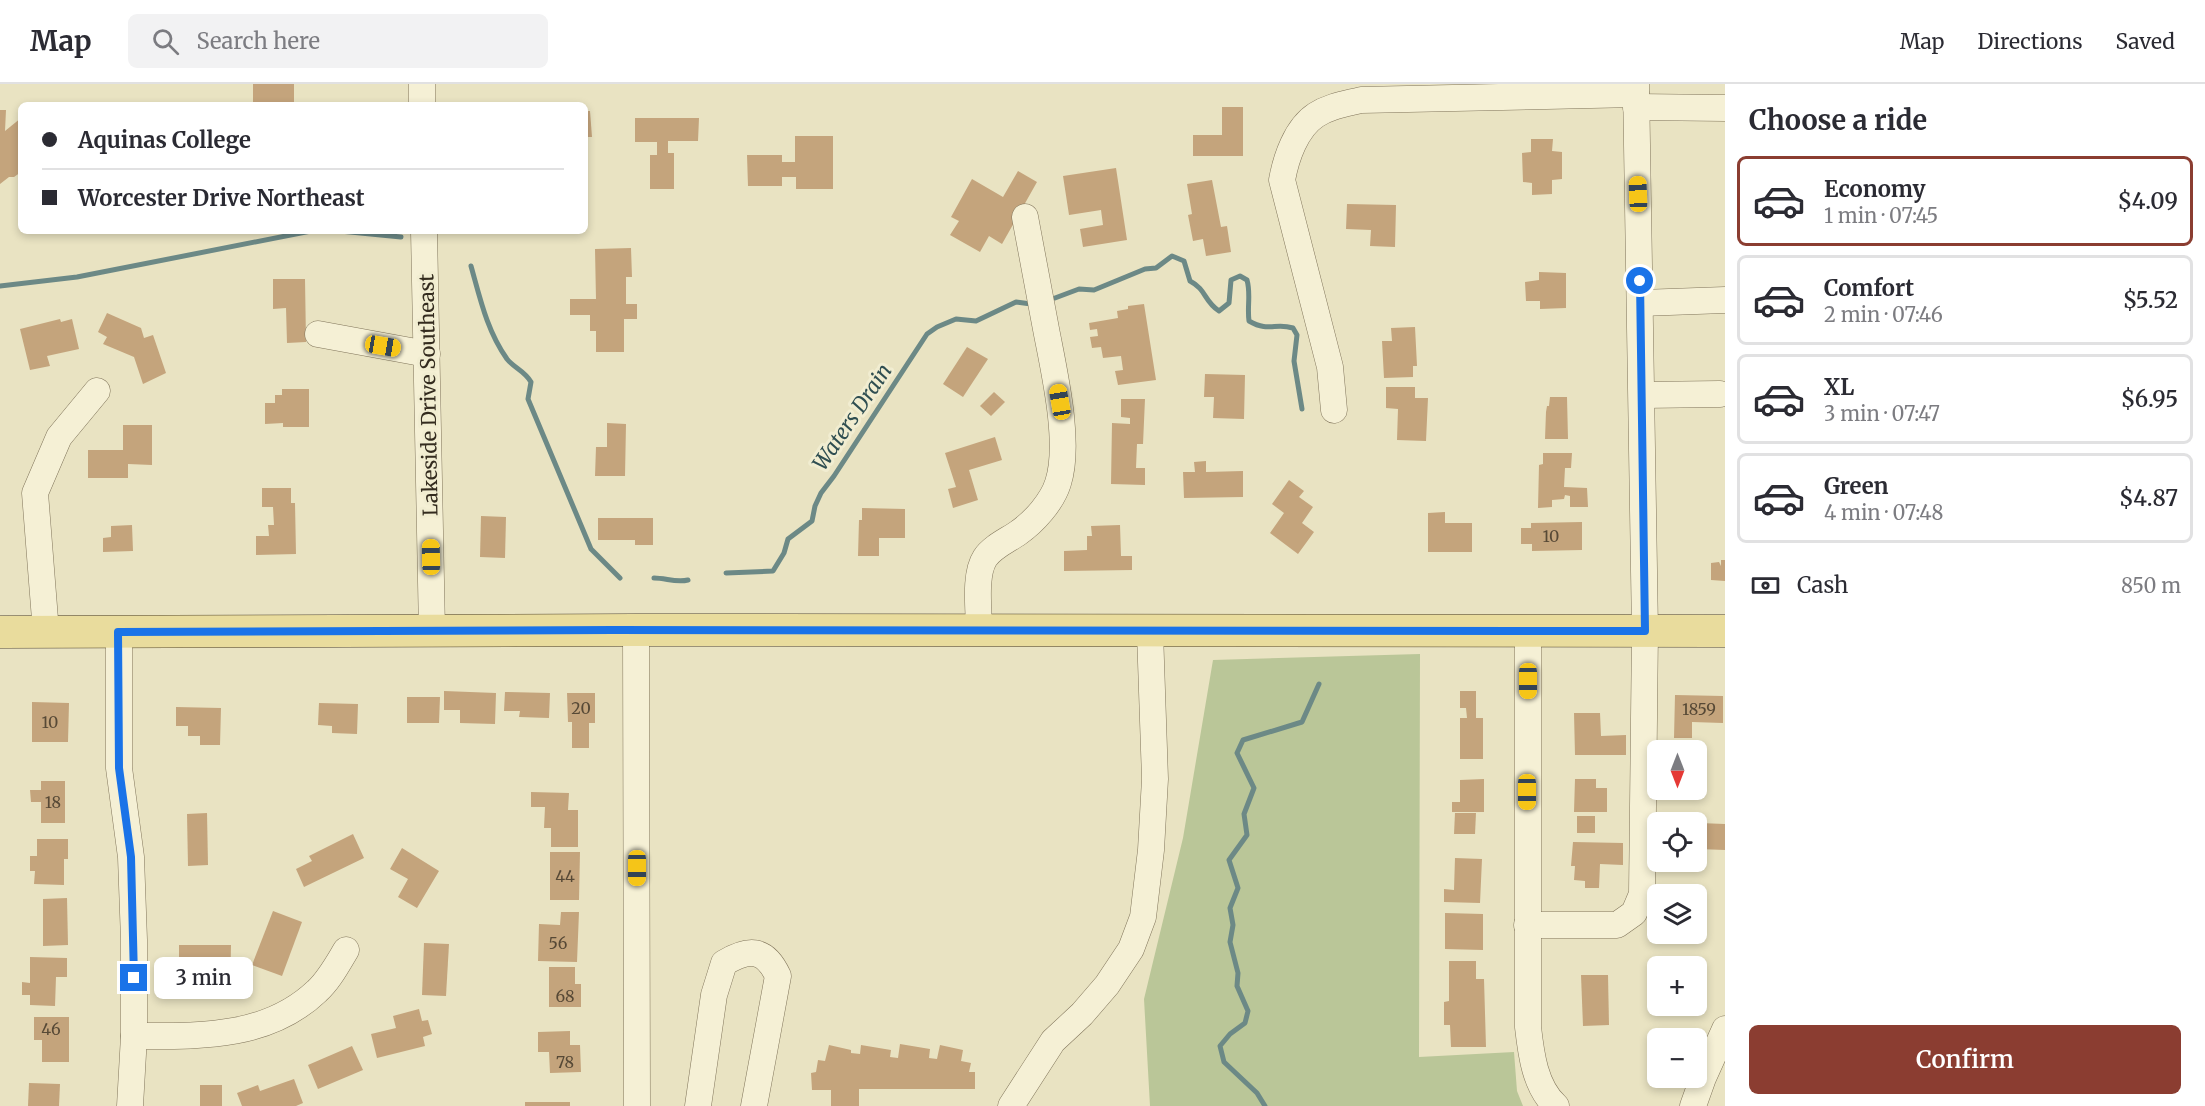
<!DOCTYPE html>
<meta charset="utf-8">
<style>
body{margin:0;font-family:Merriweather,serif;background:#f2f2f3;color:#2b2b33;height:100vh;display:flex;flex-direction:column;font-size:22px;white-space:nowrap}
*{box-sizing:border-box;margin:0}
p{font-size:20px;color:#7c7c81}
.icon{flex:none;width:33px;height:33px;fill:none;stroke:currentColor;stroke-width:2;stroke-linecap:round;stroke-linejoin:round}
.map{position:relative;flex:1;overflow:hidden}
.details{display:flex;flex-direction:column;background:#fff;width:480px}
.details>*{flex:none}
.banner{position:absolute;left:18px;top:18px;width:570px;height:132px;border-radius:9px;box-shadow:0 3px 9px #0003;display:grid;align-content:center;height:132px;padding:0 24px;background:#fff}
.needle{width:39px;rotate:180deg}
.buttons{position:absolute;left:1647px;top:656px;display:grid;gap:12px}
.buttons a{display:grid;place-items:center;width:60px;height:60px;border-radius:9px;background:#fff;box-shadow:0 3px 9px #0003;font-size:30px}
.end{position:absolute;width:27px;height:27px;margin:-14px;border:8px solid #1a73e8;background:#fff;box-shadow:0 0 0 3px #fff}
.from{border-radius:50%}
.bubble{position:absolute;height:42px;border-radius:9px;background:#fff;box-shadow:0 3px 9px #0003;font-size:20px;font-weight:600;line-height:42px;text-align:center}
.car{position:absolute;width:18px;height:36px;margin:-18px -9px;border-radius:8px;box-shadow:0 0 4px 2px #0007;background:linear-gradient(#f5c518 24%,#345 0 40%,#f5c518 0 76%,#345 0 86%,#f5c518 0)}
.banner b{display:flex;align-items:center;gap:21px;height:57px;font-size:22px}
.banner b+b{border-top:2px solid #e1e1e2}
.banner i{width:15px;height:15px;background:#2b2b33}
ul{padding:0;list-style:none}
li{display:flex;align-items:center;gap:18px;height:90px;margin:0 12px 9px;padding:0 12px;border:3px solid #e1e1e2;border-radius:9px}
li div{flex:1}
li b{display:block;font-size:22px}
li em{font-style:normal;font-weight:600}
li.on{border-color:#8b3d31}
li>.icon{width:54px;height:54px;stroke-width:1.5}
h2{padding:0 24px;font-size:27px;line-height:72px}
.pay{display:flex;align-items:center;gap:15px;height:66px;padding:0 24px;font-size:22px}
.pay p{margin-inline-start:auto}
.cta{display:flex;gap:12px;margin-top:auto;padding:12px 24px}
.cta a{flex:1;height:69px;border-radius:9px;background:#8b3d31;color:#fff;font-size:24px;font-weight:600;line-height:69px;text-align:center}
header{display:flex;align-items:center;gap:36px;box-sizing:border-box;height:84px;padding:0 30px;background:#fff;border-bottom:2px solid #e1e1e2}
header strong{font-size:28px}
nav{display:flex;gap:33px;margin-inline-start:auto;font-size:21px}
.search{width:420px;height:54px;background:#f2f2f3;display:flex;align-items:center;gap:15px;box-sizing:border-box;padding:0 21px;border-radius:9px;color:#7c7c81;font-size:22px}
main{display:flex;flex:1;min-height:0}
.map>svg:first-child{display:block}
</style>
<header>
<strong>Map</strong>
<div class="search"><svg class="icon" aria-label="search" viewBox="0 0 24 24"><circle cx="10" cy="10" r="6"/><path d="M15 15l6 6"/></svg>Search here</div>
<nav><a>Map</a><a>Directions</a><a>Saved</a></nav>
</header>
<main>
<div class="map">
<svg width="1725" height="1022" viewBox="0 0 1725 1022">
<rect width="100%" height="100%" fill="#e9e3c2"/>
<polygon fill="#bac698" points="1420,570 1419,973 1514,968 1517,1007 1523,1022 1150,1022 1144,915 1183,754 1213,576"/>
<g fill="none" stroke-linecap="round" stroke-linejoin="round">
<g stroke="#6c8986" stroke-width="5">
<polyline points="340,147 401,153"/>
<path d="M471,182C480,214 487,247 507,275C514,284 525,287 531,298L528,315L591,465L620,494"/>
<polyline points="0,202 77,193 311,147"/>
<path d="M1055,214L1079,205L1094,206L1145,185L1156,184L1172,172L1184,177L1190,197C1207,206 1203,216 1219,227L1229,219L1231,196L1240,192L1247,196C1251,210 1247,222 1249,237C1270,249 1274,238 1293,244L1297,251L1294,277L1302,325"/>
<polyline points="726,489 773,487 784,469 788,455 812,437 815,422 821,409 834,392 927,250 937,243 956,235 976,237 1016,218 1031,220"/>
<path d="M654,494C666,494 676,499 688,496"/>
<polyline points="1265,1022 1257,1009 1224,978 1220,962 1230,950 1245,939 1248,927 1237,902 1238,889 1230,858 1233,841 1230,824 1238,804 1229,776 1247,751 1244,730 1254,704 1237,669 1243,656 1302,638 1319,600"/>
</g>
</g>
<g fill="#c4a47c">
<rect x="253" y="0" width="41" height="21"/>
<polygon points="1222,23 1243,23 1243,72 1193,72 1193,51 1222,51"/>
<polygon points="0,26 6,26 5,47 21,34 21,88 14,93 9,93 0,100"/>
<polygon points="585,27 590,27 592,53 585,53"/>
<polygon points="635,34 699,34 698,57 668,57 668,69 674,69 674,105 650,105 650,71 657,71 657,58 635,58"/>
<polygon points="795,52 833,52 833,105 796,105 796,93 782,93 782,102 748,102 747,71 782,71 782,78 795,78"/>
<polygon points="1531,55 1553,55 1552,67 1562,68 1562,95 1552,96 1552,110 1532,111 1532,99 1523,98 1522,69 1531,68"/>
<polygon points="1116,84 1127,156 1083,163 1080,145 1103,141 1101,126 1069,131 1063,92"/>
<polygon points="1018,87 1037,98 1002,160 989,152 980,168 950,151 959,137 951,133 972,95 1003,113"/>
<polygon points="1212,96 1221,143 1227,142 1231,168 1206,172 1203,155 1193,157 1188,131 1192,130 1187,100"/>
<polygon points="1347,120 1396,121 1395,163 1370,162 1371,146 1346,145"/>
<polygon points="631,164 632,193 626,193 626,220 637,220 637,235 624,235 624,268 596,268 596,247 590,247 590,231 570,231 570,215 596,215 595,165"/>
<polygon points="1539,188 1566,189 1566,224 1540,225 1540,217 1526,217 1525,198 1539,196"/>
<polygon points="273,195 305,195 306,258 287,259 286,224 273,225"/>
<polygon points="1144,220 1156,296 1118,301 1115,287 1123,286 1121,272 1103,274 1101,263 1092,264 1090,253 1098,252 1097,245 1090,246 1089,239 1118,234 1117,227 1128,225 1128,222"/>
<polygon points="107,229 141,244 144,254 153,251 166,289 143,300 134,273 103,260 107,253 98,248"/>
<polygon points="60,235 61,238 72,235 79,265 47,272 50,282 30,286 20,245"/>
<polygon points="1415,243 1417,282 1413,282 1413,293 1384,294 1382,257 1392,257 1391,244"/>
<polygon points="967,263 988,275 963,313 943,300"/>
<polygon points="1205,290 1245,291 1244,335 1213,334 1214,313 1204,313"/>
<polygon points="1386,303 1415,303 1415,314 1428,314 1426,357 1397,356 1398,325 1386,324"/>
<polygon points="282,305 309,305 309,343 283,343 283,339 265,340 265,319 275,319 275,311 282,311"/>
<polygon points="994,308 1005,318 991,332 980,322"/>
<polygon points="1550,313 1567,313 1568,355 1545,355 1546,328 1547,322 1549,322"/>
<polygon points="1121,315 1145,315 1143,360 1137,360 1136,384 1145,384 1145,401 1111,400 1112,339 1130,340 1130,334 1121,333"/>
<polygon points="607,339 626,340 625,392 595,392 596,363 607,363"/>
<polygon points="123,341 152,341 152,381 128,380 128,394 88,394 88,366 123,366"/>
<polygon points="995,353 1002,376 969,386 978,416 953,424 948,405 956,403 945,369"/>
<polygon points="1543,369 1572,369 1571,384 1565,384 1564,403 1587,404 1588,423 1570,423 1570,412 1565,411 1564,415 1552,416 1552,423 1538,424 1539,381 1543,380"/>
<polygon points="1206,377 1206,388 1243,387 1243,413 1184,414 1183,388 1195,388 1194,378"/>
<polygon points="1289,396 1304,407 1299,413 1313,423 1302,439 1314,448 1298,470 1270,449 1284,429 1272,420"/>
<polygon points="262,404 291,404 291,419 295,419 296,470 256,471 256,452 269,452 268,441 274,441 273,423 262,423"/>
<polygon points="862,424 905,425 905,454 879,454 879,472 858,472 859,436 862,436"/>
<polygon points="1445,428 1445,439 1472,439 1472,468 1428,468 1428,429"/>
<polygon points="481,432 506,433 505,474 480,473"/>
<polygon points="598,434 653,434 653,461 635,461 635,456 598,456"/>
<polygon points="1582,438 1582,466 1532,467 1532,460 1521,460 1521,444 1531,444 1531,439"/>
<polygon points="132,441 133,467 103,468 103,454 111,453 111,442"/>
<polygon points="1120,441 1121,472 1132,472 1132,486 1064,487 1064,467 1087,466 1087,452 1092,452 1091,442"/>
<polygon points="1721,476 1725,476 1725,497 1711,496 1711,479 1719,478 1721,482"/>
<polygon points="444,607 496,609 495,640 460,639 460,626 444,626"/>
<polygon points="1460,607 1476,607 1476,634 1483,634 1483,675 1460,675 1460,634 1467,634 1466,624 1460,624"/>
<polygon points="505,608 550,609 549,634 519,633 520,627 504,627"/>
<polygon points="567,609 595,609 595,639 589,639 589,664 572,664 572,638 568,638"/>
<polygon points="1675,611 1723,612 1723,639 1692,638 1692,654 1674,654"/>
<polygon points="407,613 440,613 439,639 407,639"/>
<polygon points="32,618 69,619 68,658 32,658"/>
<polygon points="319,619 358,620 357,650 332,649 332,642 318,641"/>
<polygon points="176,623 221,624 220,661 200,661 200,652 188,652 188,642 176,642"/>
<polygon points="1574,629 1600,629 1601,652 1626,651 1626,671 1575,671"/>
<polygon points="1484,695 1484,728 1452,728 1452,718 1460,718 1460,696"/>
<polygon points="1575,695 1596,695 1596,704 1607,704 1607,728 1574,728"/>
<polygon points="41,697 65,697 65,739 41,739 41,718 31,718 30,706 41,706"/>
<polygon points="531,708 569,709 568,726 578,726 578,763 551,763 551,744 544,744 545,723 531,723"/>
<polygon points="207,729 208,781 188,782 187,730"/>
<polygon points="1455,729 1476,729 1475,750 1454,750"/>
<rect x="1577" y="732" width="18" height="17"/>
<polygon points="1699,739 1725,740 1725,766 1698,765"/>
<polygon points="353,750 364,774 304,803 296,785 312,777 309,772"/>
<polygon points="37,755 68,755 68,775 64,775 64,801 34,800 35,787 30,787 30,772 37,772"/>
<polygon points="1573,758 1623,759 1623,781 1600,780 1599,804 1585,804 1585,797 1574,796 1575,782 1571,782"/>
<polygon points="402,764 439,787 417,824 398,813 408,795 390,785"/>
<polygon points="550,768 580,768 579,816 550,816"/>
<polygon points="1455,774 1482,775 1480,819 1444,818 1444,805 1454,806"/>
<polygon points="67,814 68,861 43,862 43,815"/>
<polygon points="273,827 302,838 282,892 252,881"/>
<polygon points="561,828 579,828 577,878 538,877 539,840 560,841"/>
<polygon points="1445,829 1483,830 1483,866 1445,865"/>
<polygon points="424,859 449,860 446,912 422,911"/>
<polygon points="179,861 231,861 230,912 198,911 199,884 179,884"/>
<polygon points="30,873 67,874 67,893 56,893 55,922 30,921 30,911 22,911 22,898 30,899"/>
<polygon points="1449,877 1476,877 1476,895 1484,895 1486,963 1451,963 1450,941 1444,941 1444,918 1449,917"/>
<polygon points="549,883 575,883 575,900 581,900 581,923 549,923"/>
<polygon points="1581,891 1608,891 1609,941 1583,942"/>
<polygon points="419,925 422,937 428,936 432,950 423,953 425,962 377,974 371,950 396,944 393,932"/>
<polygon points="34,933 69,933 69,978 42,978 42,956 34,956"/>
<polygon points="570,947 570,961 580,961 581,988 550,989 549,968 538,968 538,948"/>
<polygon points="900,960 930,965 929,974 937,975 940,961 963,966 961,977 971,979 969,988 975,988 975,1005 859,1005 859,1022 831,1022 831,1006 812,1006 811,989 816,988 818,976 825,977 829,961 851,966 851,969 860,970 861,961 891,966 890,973 898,974"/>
<polygon points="352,962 363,986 318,1005 308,981"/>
<polygon points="294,995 303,1019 296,1022 242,1022 237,1009 258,1001 260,1007"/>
<polygon points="29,999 60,1000 59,1022 28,1022"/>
<rect x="200" y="1001" width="22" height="21"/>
<rect x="525" y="1018" width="45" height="4"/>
</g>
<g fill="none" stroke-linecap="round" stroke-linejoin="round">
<g stroke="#81755b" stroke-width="27">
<g id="minor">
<polyline points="422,0 422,21"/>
<polyline points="1636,23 1725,24"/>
<polyline points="424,147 432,547"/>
<polyline points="1641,219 1725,216"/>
<polyline points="318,250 427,270"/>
<polyline points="1642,311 1720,310"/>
<path d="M1334,326L1330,283L1282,96C1286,74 1296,44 1316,31C1330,22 1345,20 1361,16L1636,10"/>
<polyline points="636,546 637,1022"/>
<path d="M979,546C979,526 974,491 985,474C992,463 1008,456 1018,449C1034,438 1052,418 1058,399C1071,359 1054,287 1046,245C1039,208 1032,170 1025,133"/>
<polyline points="46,548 35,409 59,353 97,307"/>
<polyline points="119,548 119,684 131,773 134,856 134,952 130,1022"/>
<path d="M1528,548V943C1531,970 1535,1003 1556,1022"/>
<polyline points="1527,841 1617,841 1634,829 1642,810 1645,547 1636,0"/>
<path d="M134,952C198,952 267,955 317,907C329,896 337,881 346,866"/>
<path d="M698,1022L714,911L724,879C749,864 765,864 778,892L754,1022"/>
<polyline points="1011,1022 1053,957 1082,930 1107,901 1131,865 1143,833 1151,766 1155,695 1150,548"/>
<polyline points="1693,1022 1703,994 1725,945"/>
</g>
</g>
<g stroke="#4f432f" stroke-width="33">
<polyline id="major" points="0,548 636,546 1725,547"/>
</g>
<use href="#minor" stroke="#f5f0d5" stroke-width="26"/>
<use href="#major" stroke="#e9dc9d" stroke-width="32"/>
</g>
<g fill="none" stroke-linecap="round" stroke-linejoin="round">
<polyline stroke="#1a73e8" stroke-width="8" points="134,894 131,773 119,684 118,548 613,546 1645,547 1640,197"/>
</g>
<g text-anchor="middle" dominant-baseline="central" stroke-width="6" stroke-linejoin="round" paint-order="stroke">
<g font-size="16" fill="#574936">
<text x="1551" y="452">10</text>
<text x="581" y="624">20</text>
<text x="1699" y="625">1859</text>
<text x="50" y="638">10</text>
<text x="53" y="718">18</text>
<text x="565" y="792">44</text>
<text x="558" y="859">56</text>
<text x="565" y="912">68</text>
<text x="51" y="945">46</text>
<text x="565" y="978">78</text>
</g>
<g font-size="20" fill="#332b1e" stroke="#f1edd1">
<text transform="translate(428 311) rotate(-91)">Lakeside Drive Southeast</text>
</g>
<g font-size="21" font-style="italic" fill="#2f4e51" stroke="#f1edd1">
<text transform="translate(852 333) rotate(-56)">Waters Drain</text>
</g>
</g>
</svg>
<div class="buttons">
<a><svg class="needle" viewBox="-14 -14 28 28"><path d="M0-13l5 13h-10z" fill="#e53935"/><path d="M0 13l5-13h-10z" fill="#7c7c81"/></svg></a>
<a><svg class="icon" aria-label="locate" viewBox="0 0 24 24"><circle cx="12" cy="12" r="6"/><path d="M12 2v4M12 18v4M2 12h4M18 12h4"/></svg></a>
<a><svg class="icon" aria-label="layers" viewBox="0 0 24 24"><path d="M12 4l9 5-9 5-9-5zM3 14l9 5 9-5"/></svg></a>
<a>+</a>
<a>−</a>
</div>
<i class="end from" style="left:1640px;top:197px"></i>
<i class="end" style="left:134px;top:894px"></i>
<div class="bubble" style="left:154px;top:873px;width:99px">3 min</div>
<i class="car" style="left:1638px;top:110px;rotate:358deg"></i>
<i class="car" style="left:383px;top:262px;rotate:100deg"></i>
<i class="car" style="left:1060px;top:318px;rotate:350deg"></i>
<i class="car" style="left:431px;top:473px;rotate:359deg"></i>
<i class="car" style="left:1528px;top:597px;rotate:180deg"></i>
<i class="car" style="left:1527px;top:708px;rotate:180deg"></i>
<i class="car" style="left:637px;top:784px;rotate:180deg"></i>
<div class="banner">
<b><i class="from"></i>Aquinas College</b>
<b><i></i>Worcester Drive Northeast</b>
</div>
</div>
<section class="details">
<h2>Choose a ride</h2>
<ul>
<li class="on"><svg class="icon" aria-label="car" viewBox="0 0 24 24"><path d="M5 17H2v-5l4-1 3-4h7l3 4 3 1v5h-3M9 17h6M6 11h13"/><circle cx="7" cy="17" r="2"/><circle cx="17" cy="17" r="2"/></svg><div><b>Economy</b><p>1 min · 07:45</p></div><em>$4.09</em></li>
<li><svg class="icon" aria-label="car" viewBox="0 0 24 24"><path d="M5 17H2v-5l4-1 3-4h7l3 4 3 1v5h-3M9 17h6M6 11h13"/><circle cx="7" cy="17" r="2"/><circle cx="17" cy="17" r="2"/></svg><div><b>Comfort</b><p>2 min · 07:46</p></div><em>$5.52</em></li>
<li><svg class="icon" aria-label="car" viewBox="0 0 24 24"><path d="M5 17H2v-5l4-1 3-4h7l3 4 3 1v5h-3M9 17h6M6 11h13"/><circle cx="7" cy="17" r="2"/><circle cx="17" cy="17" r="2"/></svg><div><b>XL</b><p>3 min · 07:47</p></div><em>$6.95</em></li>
<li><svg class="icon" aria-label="car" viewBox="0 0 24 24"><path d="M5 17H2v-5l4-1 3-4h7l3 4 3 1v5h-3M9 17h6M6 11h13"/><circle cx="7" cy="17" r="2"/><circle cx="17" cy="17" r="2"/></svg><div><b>Green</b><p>4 min · 07:48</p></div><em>$4.87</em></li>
</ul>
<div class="pay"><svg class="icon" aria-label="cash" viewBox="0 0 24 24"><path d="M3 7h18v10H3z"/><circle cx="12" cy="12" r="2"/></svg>Cash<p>850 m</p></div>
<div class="cta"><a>Confirm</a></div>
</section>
</main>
